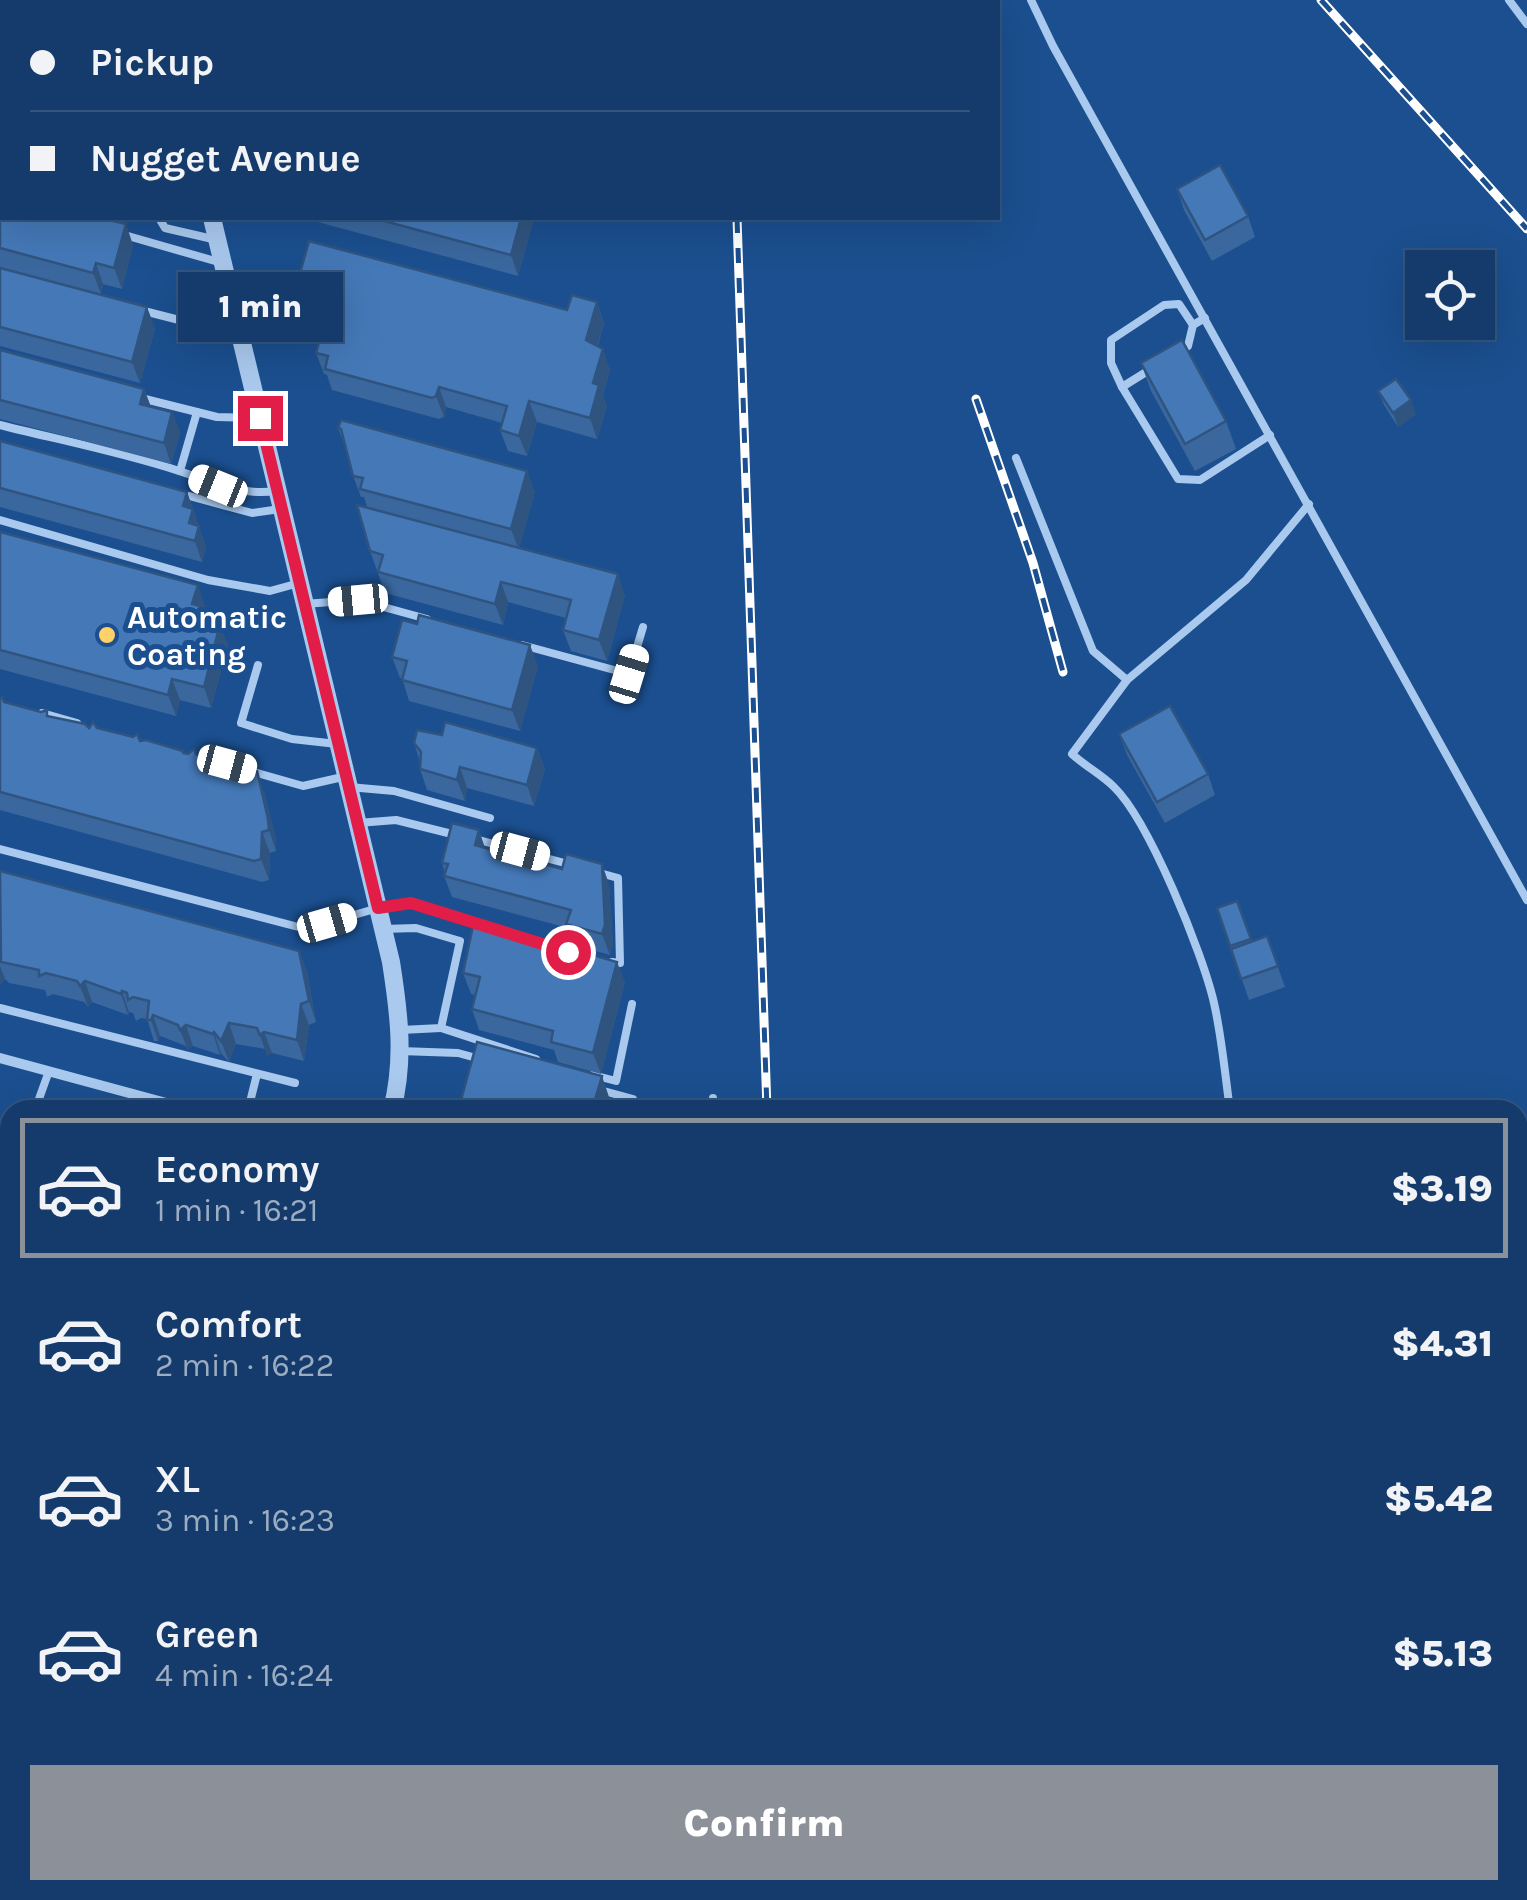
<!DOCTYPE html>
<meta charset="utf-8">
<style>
body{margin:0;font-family:Karla,sans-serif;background:#214673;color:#f1f3f6;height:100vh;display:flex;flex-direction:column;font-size:38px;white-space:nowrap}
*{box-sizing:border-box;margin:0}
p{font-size:32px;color:#9dadc1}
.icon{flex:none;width:55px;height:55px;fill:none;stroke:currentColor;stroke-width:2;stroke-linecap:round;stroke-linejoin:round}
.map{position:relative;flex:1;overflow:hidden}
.drawer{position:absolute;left:0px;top:1100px;width:1528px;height:800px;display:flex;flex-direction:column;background:#143b6b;border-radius:30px 30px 0 0;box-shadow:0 10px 40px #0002,0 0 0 2px #33557e}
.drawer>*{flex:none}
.top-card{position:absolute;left:0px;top:0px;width:1000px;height:220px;box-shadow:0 10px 40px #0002,0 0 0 2px #33557e;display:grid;align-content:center;height:220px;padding:0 30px;background:#143b6b}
.tools{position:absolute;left:1405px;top:250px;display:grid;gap:20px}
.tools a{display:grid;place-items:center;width:90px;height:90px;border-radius:0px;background:#143b6b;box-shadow:0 10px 40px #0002,0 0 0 2px #33557e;font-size:50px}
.end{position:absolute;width:45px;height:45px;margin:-22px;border:12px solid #e11d48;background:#fff;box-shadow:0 0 0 5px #fff}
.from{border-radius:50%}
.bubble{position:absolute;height:70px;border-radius:0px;background:#143b6b;box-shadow:0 10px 40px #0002,0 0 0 2px #33557e;font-size:32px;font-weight:800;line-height:70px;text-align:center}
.car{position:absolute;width:30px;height:60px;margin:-30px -15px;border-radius:12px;box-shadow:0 0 8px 2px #0007;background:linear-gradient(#fff 24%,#345 0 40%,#fff 0 76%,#345 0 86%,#fff 0)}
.top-card b{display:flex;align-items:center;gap:35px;height:95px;font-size:38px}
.top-card b+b{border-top:2px solid #33557e}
.top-card i{width:25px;height:25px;background:#f1f3f6}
ul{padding:18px 0 0;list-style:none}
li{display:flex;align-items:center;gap:30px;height:140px;margin:0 20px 15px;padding:0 10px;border:5px solid transparent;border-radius:0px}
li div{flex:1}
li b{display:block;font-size:38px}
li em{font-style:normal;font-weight:800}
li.selected{border-color:#8c9099}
li>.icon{width:90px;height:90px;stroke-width:1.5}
.action{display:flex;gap:20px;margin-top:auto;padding:20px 30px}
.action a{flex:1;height:115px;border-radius:0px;background:#8c9099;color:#fff;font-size:40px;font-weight:800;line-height:115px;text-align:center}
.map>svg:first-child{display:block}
</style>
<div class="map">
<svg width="1527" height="1900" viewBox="0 0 1527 1900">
<rect width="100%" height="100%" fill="#1b4f8f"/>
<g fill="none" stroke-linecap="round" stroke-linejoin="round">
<polyline stroke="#9cc4f0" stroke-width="5" points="669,0 669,2"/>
<g stroke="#a9c9ee" stroke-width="8">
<polyline points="1031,0 1053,46 1527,900"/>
<polyline points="1509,0 1527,24"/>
<polyline points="147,2 148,0"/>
<polyline points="0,34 2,34"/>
<polyline points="159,218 165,228 217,240"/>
<polyline points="121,234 222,263"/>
<polyline points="140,310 238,335"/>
<polyline points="1180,351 1188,346 1193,325 1205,318"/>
<polyline points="1151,369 1122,387 1178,479 1200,480 1270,435"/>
<polyline points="1122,387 1111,363 1111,340 1164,305 1179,304 1193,325"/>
<polyline points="141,398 217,417 259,418"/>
<path d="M0,425C59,440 121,452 179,471C213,482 240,496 276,491"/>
<polyline points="1016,458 1093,651 1127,680"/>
<polyline points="180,471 197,412"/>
<polyline points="182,494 252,513 280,509"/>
<polyline points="0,520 208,580 270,591 299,583"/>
<polyline points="304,604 358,600 427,619"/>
<polyline points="522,645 629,674 643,627"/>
<polyline points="258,665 241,723 292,739 337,744"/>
<polyline points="42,713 77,723"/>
<polyline points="211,760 303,786 347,776"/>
<polyline points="349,787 394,791 490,818"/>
<polyline points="358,823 396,820 456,835"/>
<polyline points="475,839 572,865"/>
<polyline points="0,849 306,929 378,908 411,903 483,926"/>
<polyline points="596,872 618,878 620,963 612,962"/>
<polyline points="383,929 416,928 460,941 441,1028 401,1030"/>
<polyline points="0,1008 295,1083"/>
<polyline points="441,1028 536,1059"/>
<polyline points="400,1051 458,1053 480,1059"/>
<polyline points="593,1075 616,1081 632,1004"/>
<polyline points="600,1090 633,1099 633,1110"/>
<polyline points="713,1098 713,1110"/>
<polyline points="35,1110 49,1071"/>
<polyline points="248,1110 257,1074"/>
<path d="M1230,1110C1225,1075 1222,1038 1214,1003C1203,954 1149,821 1114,787C1102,775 1085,766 1072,754L1127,680L1246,580L1309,504"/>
<polyline points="0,1399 10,1368"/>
<polyline points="0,1422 10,1425"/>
<polyline points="0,1551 10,1553"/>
<polyline points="651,1890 652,1900"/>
<polyline points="741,1890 741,1900"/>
</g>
<g stroke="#a9c9ee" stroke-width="10">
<polyline points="0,1058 192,1110"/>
<polyline points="0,1846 10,1846"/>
</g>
<g stroke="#a9c9ee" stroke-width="18">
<polyline points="200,0 200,2"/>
<path d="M212,218L391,962C399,1013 405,1059 392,1110"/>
<polyline points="106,1900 107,1890"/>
</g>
<g stroke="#fff" stroke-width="9">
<g id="rail">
<polyline points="729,0 730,2"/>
<polyline points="1321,0 1527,229"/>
<polyline points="737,218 767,1110"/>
<polyline points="976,399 1033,563 1063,672"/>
<polyline points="793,1890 793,1900"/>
</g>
</g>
<use href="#rail" stroke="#1b4f8f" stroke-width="5" stroke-dasharray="15" stroke-linecap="butt"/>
</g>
<g fill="#3a679d">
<polygon points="55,0 124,0 123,2 64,2"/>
<polygon points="0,83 2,84 2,218 133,245 122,289 103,284 101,294 0,267"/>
<polygon points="1177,189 1248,216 1255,237 1212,261 1184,210"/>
<polygon points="303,218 534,218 518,276"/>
<polygon points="0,268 155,328 140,383 0,346"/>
<polygon points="300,273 567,310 597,302 604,323 598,346 610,370 603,396 607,406 597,439 537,422 527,456 508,451 500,430 502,423 446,407 444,417 439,419 332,390 327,375 324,374 316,353 323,330 316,310 319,297 308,294"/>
<polygon points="0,350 144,389 151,407 172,412 180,433 171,464 0,419"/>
<polygon points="1141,363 1226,421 1236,449 1195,471 1151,391"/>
<polygon points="1378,391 1416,414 1398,427 1384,405"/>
<polygon points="338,428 535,492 519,548 625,595 607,661 571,651 563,630 566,618 508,602 503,625 385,593 370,551 367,507 364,497 361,497 353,476 346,449"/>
<polygon points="0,441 187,492 206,547 202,562 0,507"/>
<polygon points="0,532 205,606 212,622 228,645 211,708 180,700 176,716 0,669"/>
<polygon points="392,657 538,666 520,731 409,701 402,678 400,678"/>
<polygon points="0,699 4,702 49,717 89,728 97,728 140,741 183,751 184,754 196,754 264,792 276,840 276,851 270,853 269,880 262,882 0,810"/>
<polygon points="1119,734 1208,774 1215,795 1165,823 1127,755"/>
<polygon points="442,735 537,748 545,769 534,806 467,788 465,801 427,790 420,769 420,762 414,743"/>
<polygon points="485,848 609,884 613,945 610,955 574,945 568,928 452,897 444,876 445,873 442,863"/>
<polygon points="0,871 299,951 307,972 316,1022 309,1025 304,1061 272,1053 267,1056 265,1049 236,1044 229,1062 221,1053 220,1055 193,1046 188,1050 186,1046 160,1036 158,1041 154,1041 147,1019 141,1018 136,1021 133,1013 129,1012 128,1015 92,1002 88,1007 84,1002 53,994 47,997 45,990 9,983 5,979 0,984"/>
<polygon points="1237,901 1252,942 1267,936 1285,987 1249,1000 1217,908"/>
<polygon points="463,973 625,982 601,1074 558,1062 554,1050 479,1030 472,1009 475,995 471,994"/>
<polygon points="609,1097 606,1110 464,1110 461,1100"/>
<polygon points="10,1334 10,1397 0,1369"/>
<polygon points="0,1424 10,1427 10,1538 0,1535"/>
<polygon points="0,1576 10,1579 10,1775 7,1782 0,1780"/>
</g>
<g fill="#305480">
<polygon points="521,218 534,218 518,276 511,255"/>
<polygon points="126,224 133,245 122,289 114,268"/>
<polygon points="96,263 103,284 101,294 93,273"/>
<polygon points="597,302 604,323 593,361 586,340"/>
<polygon points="147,307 155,328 140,383 132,362"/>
<polygon points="603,349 610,370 603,396 607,406 597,439 590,418 593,383"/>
<polygon points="439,387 446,407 444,417 436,396"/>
<polygon points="144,389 152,410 140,404"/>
<polygon points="1411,400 1416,414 1398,427 1393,413"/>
<polygon points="529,401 537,422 527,456 519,436"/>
<polygon points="172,412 180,433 171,464 164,443"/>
<polygon points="527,471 535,492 519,550 511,529"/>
<polygon points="187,492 206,547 202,562 183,506"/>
<polygon points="618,574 625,595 607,661 599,640"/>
<polygon points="501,582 508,602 503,625 495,604"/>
<polygon points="198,585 205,606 200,625 192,604"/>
<polygon points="207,608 215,629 204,620"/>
<polygon points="220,624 228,645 211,708 204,687"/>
<polygon points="530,645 538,666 520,731 512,710"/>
<polygon points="172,679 180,700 176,716 168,695"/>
<polygon points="537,748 545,769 534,806 527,785"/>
<polygon points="460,767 467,788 465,801 457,780"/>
<polygon points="257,771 264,792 276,840 276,851 269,830"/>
<polygon points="479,830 486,851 475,845"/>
<polygon points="262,832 270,853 269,880 261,859"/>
<polygon points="602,864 609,884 613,945 610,955 602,934"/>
<polygon points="299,951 307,972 316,1022 309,1001"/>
<polygon points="617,962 625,982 601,1074 593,1053"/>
<polygon points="0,966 5,979 0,984"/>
<polygon points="85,981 92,1002 88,1007 80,986"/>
<polygon points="122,991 129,1012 128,1015 121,994"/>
<polygon points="301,1004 309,1025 304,1061 297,1040"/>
<polygon points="153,1015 160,1036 158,1041 151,1020"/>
<polygon points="229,1023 236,1044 229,1062 221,1041"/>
<polygon points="186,1025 193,1046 188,1050 180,1030"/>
<polygon points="214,1032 221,1053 220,1055 213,1034"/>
<polygon points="264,1032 272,1053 267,1056 260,1035"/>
<polygon points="602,1076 609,1097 606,1110 592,1110"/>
<polygon points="0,1749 9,1774 7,1782 0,1763"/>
<polygon points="558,1890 568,1890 568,1900 559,1900"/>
</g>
<g fill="#4478b7" stroke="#305480" stroke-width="2.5">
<polygon points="252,0 544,0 550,2 251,2"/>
<polygon points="0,83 2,84 2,174 0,173"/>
<polygon points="1220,165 1248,216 1205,240 1177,189"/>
<polygon points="0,190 2,190 2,218 101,218 126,224 114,268 96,263 93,273 0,248"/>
<polygon points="373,218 521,218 511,255"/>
<polygon points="309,241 567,310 572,295 597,302 586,340 603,349 593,383 599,385 590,418 529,401 519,436 500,430 507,406 439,387 436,396 432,398 325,369 328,356 316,353 327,313 316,310 324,280 300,273"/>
<polygon points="0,268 147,307 132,362 0,327"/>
<polygon points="1182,340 1226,421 1185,444 1141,363"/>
<polygon points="0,350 144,389 140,404 172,412 164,443 0,400"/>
<polygon points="1396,379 1411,400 1393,413 1378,391"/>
<polygon points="341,420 527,471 511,529 360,489 363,478 353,476 341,429 338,428"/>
<polygon points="0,441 187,492 183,506 193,509 189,523 199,526 195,541 0,488"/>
<polygon points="357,505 618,574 599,640 563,630 571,600 501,582 495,604 378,572 383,555 370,551"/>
<polygon points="0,532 198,585 192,604 207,608 204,620 220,624 204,687 172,679 168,695 0,650"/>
<polygon points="419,615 530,645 512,710 402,680 407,661 392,657 402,620 417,624"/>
<polygon points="2,697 4,702 41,712 47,710 47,716 85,724 89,728 93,722 97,728 133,737 137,734 140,741 146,740 183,751 183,753 188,754 194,749 196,754 232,767 237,768 242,762 245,768 257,771 268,819 269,830 262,832 261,859 254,861 0,792 0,699"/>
<polygon points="1170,706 1208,774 1157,802 1119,734"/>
<polygon points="445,722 537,748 527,785 460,767 457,780 420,769 421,752 414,743 417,730 442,735"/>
<polygon points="452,823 479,830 475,845 562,869 566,854 602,864 605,925 602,934 566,924 571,910 444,876 448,864 442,863"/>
<polygon points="0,871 299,951 309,1001 301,1004 297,1040 264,1032 260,1035 257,1028 229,1023 221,1041 214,1032 213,1034 186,1025 180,1030 178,1025 153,1015 151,1020 147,1020 149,1001 133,997 128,1000 127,993 122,991 121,994 85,981 80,986 77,981 46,973 39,976 39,970 1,962"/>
<polygon points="1237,901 1251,939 1230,946 1217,908"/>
<polygon points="474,921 617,962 593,1053 551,1042 553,1031 472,1009 480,977 463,973"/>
<polygon points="1267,936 1278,966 1241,979 1231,949"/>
<polygon points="477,1042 602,1076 592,1110 497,1110 461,1100"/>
<polygon points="55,1105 72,1110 54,1110"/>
<polygon points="10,1334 10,1372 0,1370"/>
<polygon points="0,1424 10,1427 10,1513 0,1510"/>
<polygon points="0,1576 10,1579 10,1750 0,1747"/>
<polygon points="0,1887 10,1887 10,1890 31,1890 31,1900 0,1900"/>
<polygon points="213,1890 558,1890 559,1900 213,1900"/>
</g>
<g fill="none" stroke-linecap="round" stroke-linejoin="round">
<polyline stroke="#e11d48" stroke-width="12" points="260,418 378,908 411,903 568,952"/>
</g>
<circle fill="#ffd166" stroke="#1b4f8f" stroke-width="4" cx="107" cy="635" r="10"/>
<g text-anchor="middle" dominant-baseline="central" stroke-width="10" stroke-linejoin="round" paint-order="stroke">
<g font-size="32" font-weight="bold" fill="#fff" stroke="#1b4f8f" text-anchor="start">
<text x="127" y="617">Automatic<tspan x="127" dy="37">Coating</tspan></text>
</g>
</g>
</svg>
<div class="tools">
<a><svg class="icon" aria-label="locate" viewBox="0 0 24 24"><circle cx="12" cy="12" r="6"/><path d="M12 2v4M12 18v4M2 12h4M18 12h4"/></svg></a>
</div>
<i class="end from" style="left:568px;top:952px"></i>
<i class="end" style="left:260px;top:418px"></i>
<div class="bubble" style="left:178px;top:272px;width:165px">1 min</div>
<i class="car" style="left:218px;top:486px;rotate:292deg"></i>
<i class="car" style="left:358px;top:600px;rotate:265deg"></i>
<i class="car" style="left:629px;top:674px;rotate:17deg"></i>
<i class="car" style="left:227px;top:764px;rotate:105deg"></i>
<i class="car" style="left:520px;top:851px;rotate:105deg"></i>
<i class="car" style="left:327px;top:923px;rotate:74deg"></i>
<div class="top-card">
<b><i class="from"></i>Pickup</b>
<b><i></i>Nugget Avenue</b>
</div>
<section class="drawer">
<ul>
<li class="selected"><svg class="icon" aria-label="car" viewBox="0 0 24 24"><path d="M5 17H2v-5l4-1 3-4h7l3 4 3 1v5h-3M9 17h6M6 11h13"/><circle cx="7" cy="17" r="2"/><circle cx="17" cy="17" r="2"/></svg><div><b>Economy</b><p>1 min · 16:21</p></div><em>$3.19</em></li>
<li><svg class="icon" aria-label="car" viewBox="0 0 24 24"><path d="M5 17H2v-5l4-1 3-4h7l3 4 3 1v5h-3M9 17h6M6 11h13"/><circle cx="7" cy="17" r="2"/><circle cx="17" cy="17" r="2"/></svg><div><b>Comfort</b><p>2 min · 16:22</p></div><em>$4.31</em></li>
<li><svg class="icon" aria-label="car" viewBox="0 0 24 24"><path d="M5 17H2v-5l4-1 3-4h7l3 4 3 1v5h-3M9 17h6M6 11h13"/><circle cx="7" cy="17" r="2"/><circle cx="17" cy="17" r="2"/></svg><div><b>XL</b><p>3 min · 16:23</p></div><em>$5.42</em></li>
<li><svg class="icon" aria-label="car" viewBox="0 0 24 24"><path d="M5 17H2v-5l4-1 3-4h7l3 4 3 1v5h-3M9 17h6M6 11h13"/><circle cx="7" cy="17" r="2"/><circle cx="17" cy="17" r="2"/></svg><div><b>Green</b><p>4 min · 16:24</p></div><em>$5.13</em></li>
</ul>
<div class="action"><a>Confirm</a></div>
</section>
</div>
